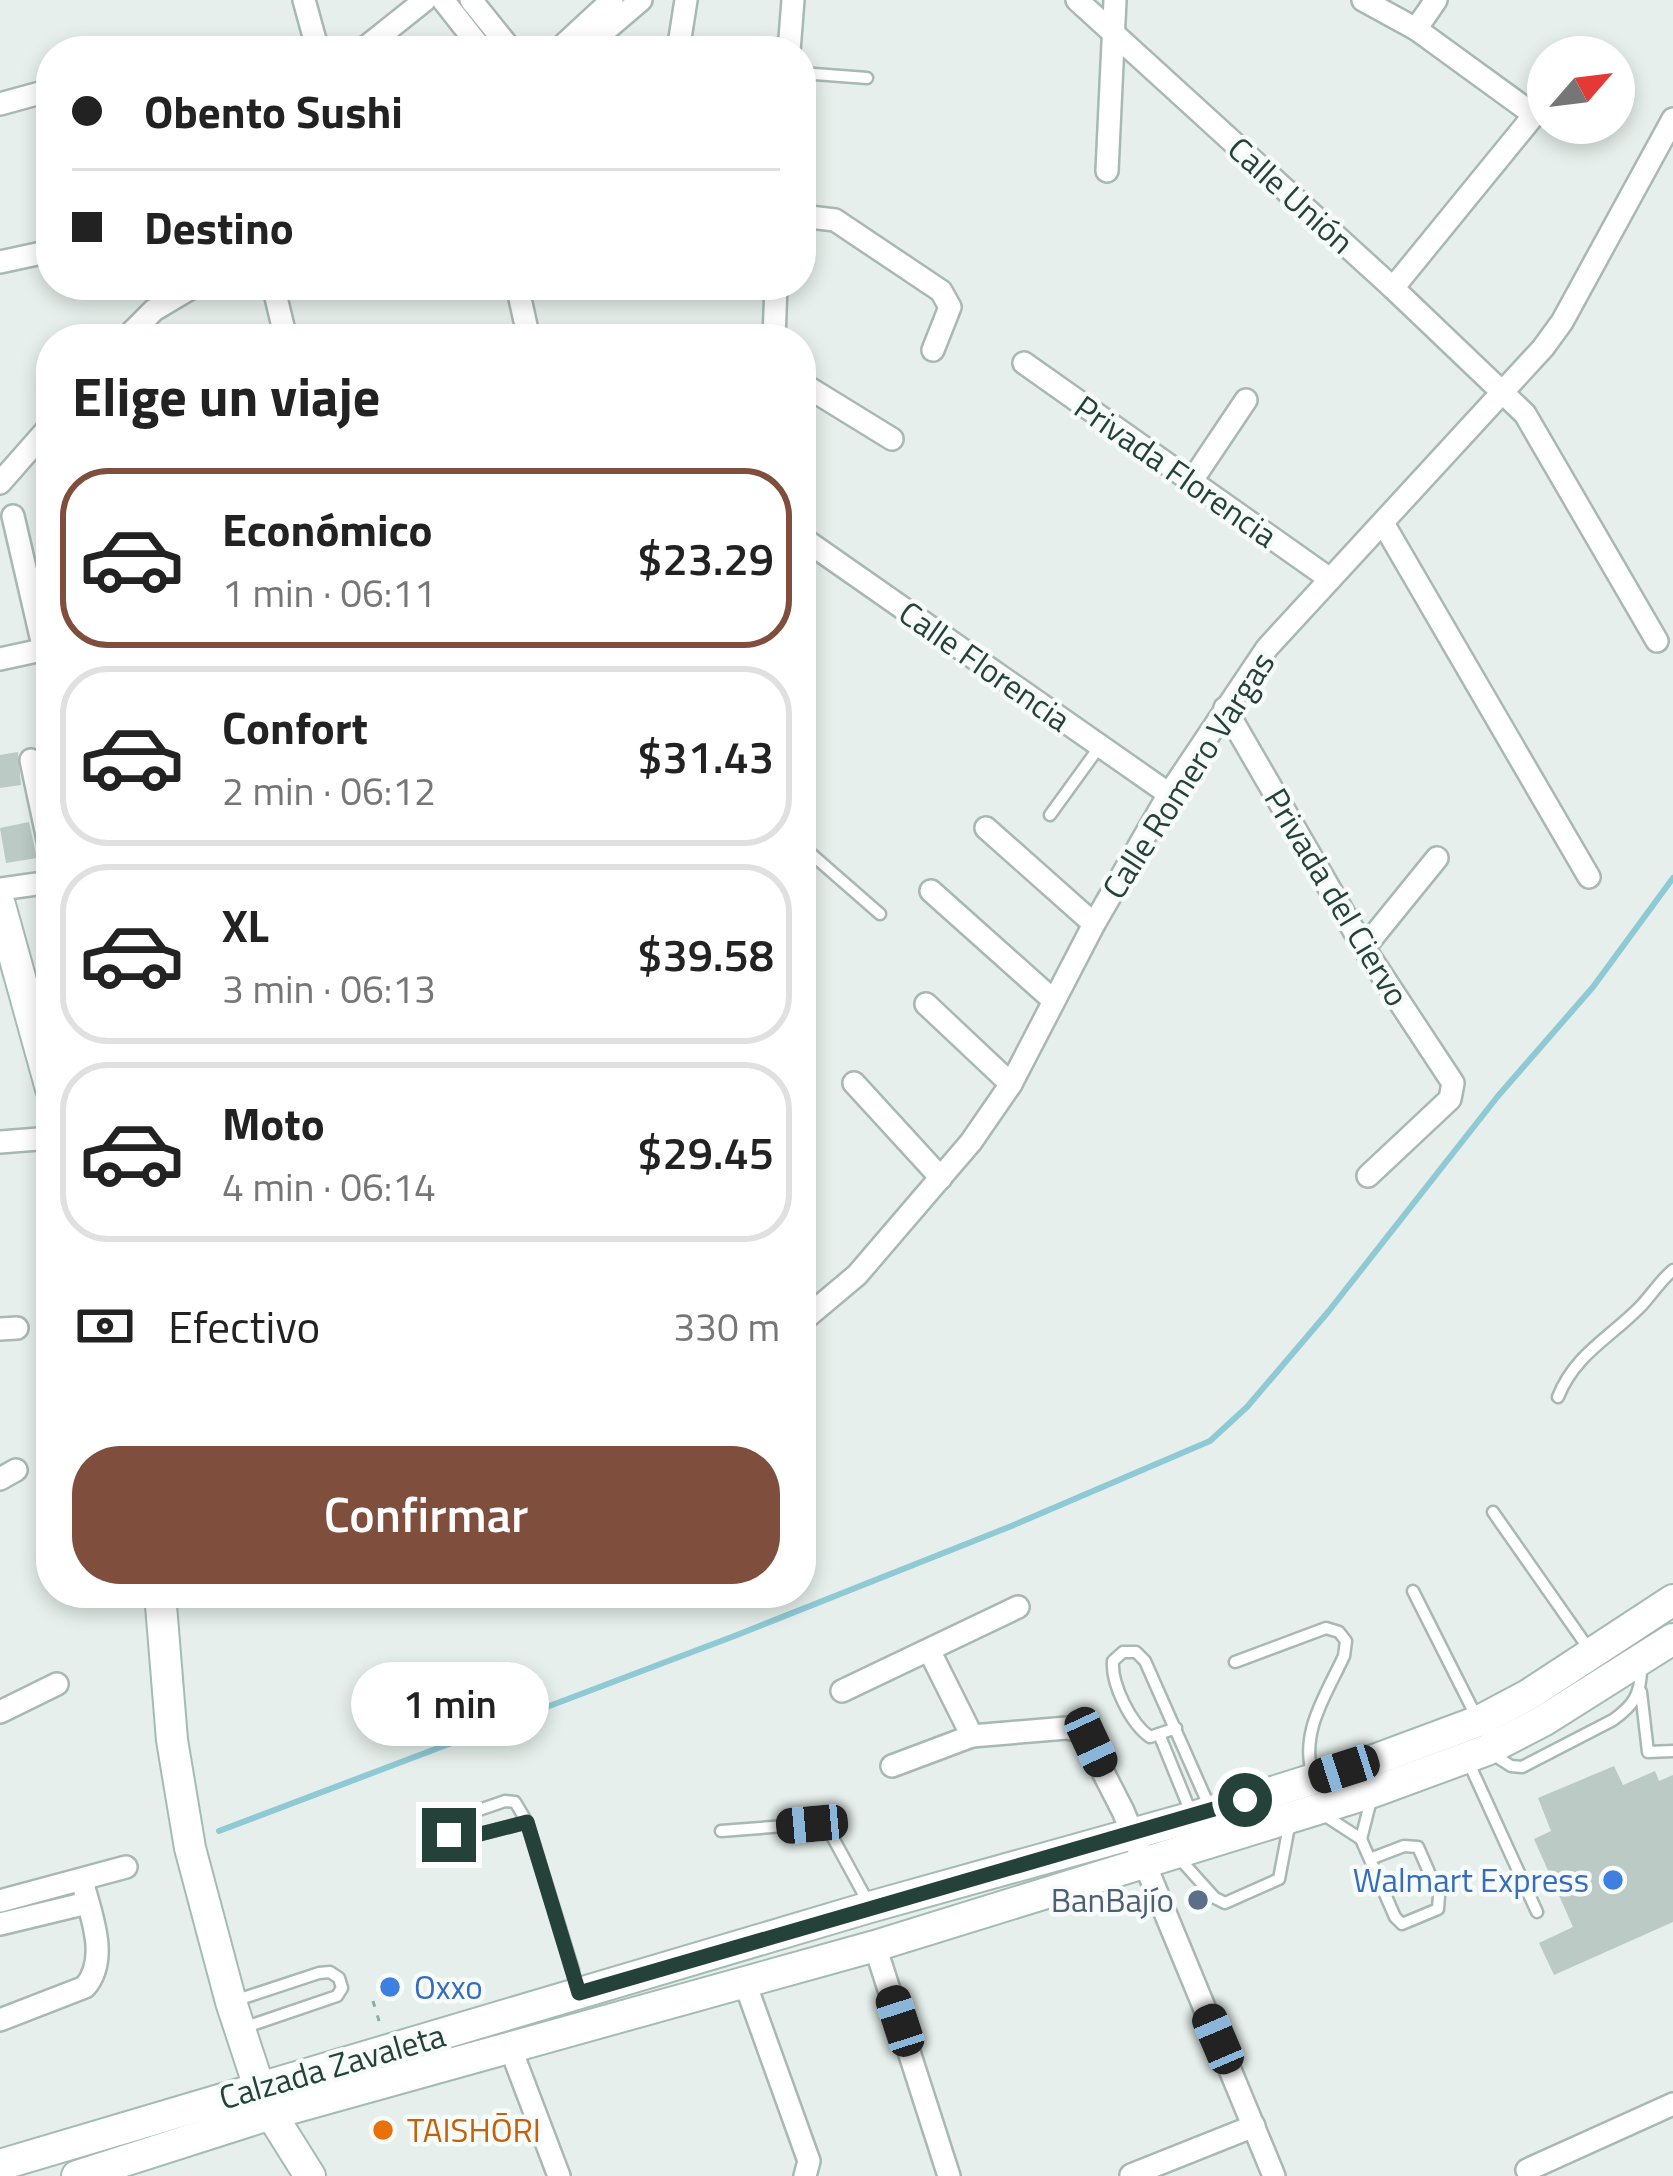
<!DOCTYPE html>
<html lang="es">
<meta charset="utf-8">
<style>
body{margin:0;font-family:"Titillium Web",sans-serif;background:#f6f6f6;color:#222;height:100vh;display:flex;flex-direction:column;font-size:45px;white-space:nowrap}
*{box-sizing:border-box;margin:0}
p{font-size:39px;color:#767676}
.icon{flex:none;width:66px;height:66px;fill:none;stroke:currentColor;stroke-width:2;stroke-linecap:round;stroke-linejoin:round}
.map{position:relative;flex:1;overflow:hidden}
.drawer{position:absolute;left:36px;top:324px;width:780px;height:1284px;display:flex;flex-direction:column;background:#fff;border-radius:48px;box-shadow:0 6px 18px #0003}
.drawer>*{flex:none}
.hud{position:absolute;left:36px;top:36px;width:780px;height:264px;border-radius:48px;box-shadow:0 6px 18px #0003;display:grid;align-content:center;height:264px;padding:0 36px;background:#fff}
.needle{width:78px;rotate:62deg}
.buttons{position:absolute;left:1527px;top:36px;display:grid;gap:24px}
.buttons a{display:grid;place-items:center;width:108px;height:108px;border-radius:50%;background:#fff;box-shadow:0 6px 18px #0003;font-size:60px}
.end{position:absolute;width:54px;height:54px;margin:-27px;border:15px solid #24423a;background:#fff;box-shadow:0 0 0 6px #fff}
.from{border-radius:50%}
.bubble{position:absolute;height:84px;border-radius:42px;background:#fff;box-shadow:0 6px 18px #0003;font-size:39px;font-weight:600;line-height:84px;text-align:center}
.car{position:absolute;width:36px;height:72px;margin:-36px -18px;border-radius:15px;box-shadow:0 0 9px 3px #0007;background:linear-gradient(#222 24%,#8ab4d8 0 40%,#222 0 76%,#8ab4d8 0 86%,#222 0)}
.hud b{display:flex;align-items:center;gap:42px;height:114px;font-size:45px}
.hud b+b{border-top:3px solid #e0e0e0}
.hud i{width:30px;height:30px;background:#222}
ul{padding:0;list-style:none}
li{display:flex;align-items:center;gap:36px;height:180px;margin:0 24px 18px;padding:0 12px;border:6px solid #e0e0e0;border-radius:48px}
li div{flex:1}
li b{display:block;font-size:45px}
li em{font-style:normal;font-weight:600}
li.selected{border-color:#804e3d}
li>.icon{width:108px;height:108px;stroke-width:1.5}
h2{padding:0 36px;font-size:54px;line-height:144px}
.pay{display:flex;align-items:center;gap:30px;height:132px;padding:0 36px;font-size:45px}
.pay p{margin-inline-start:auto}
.cta{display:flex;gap:24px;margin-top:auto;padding:24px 36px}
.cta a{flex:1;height:138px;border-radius:48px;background:#804e3d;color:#fff;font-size:48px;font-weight:600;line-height:138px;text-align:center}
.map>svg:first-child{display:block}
</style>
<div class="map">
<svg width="1673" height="2176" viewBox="0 0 1673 2176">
<rect width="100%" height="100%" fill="#e6efeb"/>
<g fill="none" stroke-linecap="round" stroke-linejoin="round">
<polyline stroke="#8ec9d4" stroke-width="6" points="219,1831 737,1635 1009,1527 1210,1441 1247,1407 1328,1312 1498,1096 1593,987 1673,878"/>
</g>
<g fill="#bbcac4">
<polygon points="18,752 21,785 0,788 0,755"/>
<polygon points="29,822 37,858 6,863 0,828"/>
<polygon points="1614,1766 1623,1785 1655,1771 1659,1781 1673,1775 1673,1922 1554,1975 1539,1943 1573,1927 1534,1839 1551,1831 1538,1798"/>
</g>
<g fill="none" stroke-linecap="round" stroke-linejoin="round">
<g stroke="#a8b8b2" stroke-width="15">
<g id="service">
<polyline points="801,73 867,78"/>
<polyline points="1050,815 1100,746"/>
<polyline points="801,845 880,914"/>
<path d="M1558,1397C1575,1354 1610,1338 1641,1306C1652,1294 1661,1280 1673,1270"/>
<polyline points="1493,1512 1591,1652"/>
<polyline points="1413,1591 1477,1718"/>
<path d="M1235,1662L1326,1628L1339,1632L1346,1641L1344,1656C1326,1695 1299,1733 1313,1776"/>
<polyline points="1641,1692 1648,1752 1673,1751"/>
<path d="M1176,1728L1150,1737C1131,1724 1111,1684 1113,1661L1123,1652H1136L1145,1661L1210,1808"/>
<polyline points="1159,1734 1192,1815"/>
<path d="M1489,1752L1511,1766L1522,1767L1613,1720C1634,1705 1641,1694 1641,1668"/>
<polyline points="1468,1761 1537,1912"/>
<polyline points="1324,1815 1361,1839 1395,1917 1402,1924 1438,1909 1439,1895 1418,1847 1404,1846 1370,1859"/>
<polyline points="527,1822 457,1840 449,1835 447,1826 453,1819 505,1801 515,1802 527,1822 573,1970"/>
<polyline points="721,1831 812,1824 832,1836 869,1904"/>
<polyline points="1361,1839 1372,1796"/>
<polyline points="1178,1857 1215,1898 1225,1903 1279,1879 1290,1821"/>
<polyline points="231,2002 319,1973 330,1972 339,1978 342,1988 337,1996 243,2028"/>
</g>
</g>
<g stroke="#a8b8b2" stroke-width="26">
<g id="minor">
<polyline points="304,0 318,51"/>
<polyline points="443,0 483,51"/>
<polyline points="471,0 512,51"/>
<polyline points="1077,0 1393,288 1525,414 1657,641"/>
<polyline points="1363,0 1416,29 1533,114"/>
<polyline points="1416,29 1436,0"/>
<polyline points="361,51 425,0"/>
<polyline points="557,51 612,0"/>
<polyline points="581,51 641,0"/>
<polyline points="678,51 686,0"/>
<polyline points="789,51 793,0"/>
<polyline points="0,104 51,90"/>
<polyline points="1107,171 1115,0"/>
<polyline points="801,216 835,220 941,291 950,307 933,350"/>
<polyline points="0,262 51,251"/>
<polyline points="273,285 286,339"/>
<polyline points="517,285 529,339"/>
<polyline points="1393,288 1548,98"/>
<polyline points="125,339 154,310 196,285"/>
<polyline points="774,339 776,285"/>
<polyline points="1024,363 1330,579"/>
<polyline points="801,383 892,439"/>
<polyline points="1191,482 1246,400"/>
<polyline points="0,483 51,425"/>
<polyline points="13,516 44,650"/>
<polyline points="1383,523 1589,877"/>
<polyline points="801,537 1169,794"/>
<polyline points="0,659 51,648"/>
<polyline points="1225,708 1364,948 1453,1083 1450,1099 1368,1176"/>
<polyline points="31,760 51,854"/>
<polyline points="986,828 1094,924"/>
<polyline points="0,889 51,882"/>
<polyline points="931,891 1053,1000"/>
<polyline points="1364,948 1437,858"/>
<polyline points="926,1004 1011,1084"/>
<polyline points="854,1083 941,1178"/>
<polyline points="0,1142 51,1138"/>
<polyline points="801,1322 857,1275 971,1142 1011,1084 1094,924 1169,794 1267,648 1543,348 1562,322 1673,119"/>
<polyline points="0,1329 17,1328"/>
<polyline points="0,1479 16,1470"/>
<polyline points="929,1650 972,1736"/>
<polyline points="842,1691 1018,1607"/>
<polyline points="0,1712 57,1684"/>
<polyline points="892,1766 972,1736 1067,1728 1082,1731 1123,1811 1274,2176"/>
<polyline points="0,1901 126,1867"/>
<polyline points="0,1924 87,1903"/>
<polyline points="875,1946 949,2176"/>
<polyline points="745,1983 809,2161 805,2176"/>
<path d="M0,2020L85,1987C110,1958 90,1913 82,1880"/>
<polyline points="510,2047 559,2176"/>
<polyline points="1527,2170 1673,2104"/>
<polyline points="1131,2175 1254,2126"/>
</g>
</g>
<g stroke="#a4bbb3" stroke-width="34">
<g id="secondary">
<polyline points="0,905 51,1089"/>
<polyline points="160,1593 172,1740 190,1848 231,2002 259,2087 271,2114 310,2176"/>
<polyline points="0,2165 870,1907 1193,1817 1374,1760 1479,1721 1528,1695 1673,1600"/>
<polyline points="77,2176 271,2114 875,1946 1373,1792 1487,1750 1543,1721 1673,1639"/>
</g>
</g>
<polyline stroke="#86b3a5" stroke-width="3" stroke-dasharray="6 9" stroke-linecap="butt" points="373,2001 380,2024"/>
<use href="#service" stroke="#fff" stroke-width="10"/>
<use href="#minor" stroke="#fff" stroke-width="21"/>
<use href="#secondary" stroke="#fff" stroke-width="30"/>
</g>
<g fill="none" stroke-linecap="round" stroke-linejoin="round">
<polyline stroke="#24423a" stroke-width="15" points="449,1835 457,1840 527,1822 579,1993 1245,1800"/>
</g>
<g fill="#3f7fe0" stroke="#f7fbf9" stroke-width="4.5">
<circle cx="1613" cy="1880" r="12"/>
<circle cx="390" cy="1987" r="12"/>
</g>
<circle fill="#5c6f8a" stroke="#f7fbf9" stroke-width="4.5" cx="1198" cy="1900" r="12"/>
<circle fill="#e8710a" stroke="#f7fbf9" stroke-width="4.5" cx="383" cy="2130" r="12"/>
<g text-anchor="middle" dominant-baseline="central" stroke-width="9" stroke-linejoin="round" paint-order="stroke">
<g font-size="33" fill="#24423a" stroke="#f7fbf9">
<text transform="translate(1291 195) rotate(42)">Calle Unión</text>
<text transform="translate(1176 471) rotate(35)">Privada Florencia</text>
<text transform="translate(985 666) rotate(35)">Calle Florencia</text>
<text transform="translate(1188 775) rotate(-57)">Calle Romero Vargas</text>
<text transform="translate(1337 897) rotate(59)">Privada del Ciervo</text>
<text transform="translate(332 2066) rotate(-16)">Calzada Zavaleta</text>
</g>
<g font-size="33" fill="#366cbe" stroke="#f7fbf9" text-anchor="end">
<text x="1589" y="1880">Walmart Express</text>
<text x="414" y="1987" text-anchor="start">Oxxo</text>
</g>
<g font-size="33" fill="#4e5e75" stroke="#f7fbf9" text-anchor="end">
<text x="1174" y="1900">BanBajío</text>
</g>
<g font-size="33" fill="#c56008" stroke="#f7fbf9" text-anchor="start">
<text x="407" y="2130">TAISHŌRI</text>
</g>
</g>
</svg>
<div class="buttons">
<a><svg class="needle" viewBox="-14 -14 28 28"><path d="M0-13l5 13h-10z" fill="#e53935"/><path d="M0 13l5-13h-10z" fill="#767676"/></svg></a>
</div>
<i class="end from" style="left:1245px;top:1800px"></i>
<i class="end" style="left:449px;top:1835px"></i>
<div class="bubble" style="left:351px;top:1662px;width:198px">1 min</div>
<i class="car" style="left:1091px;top:1742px;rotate:155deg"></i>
<i class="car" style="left:1344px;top:1769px;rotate:252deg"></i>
<i class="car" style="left:812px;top:1824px;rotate:265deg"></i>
<i class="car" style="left:900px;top:2021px;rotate:342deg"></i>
<i class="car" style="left:1218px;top:2039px;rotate:337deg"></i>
<div class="hud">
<b><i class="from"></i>Obento Sushi</b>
<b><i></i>Destino</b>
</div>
<section class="drawer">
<h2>Elige un viaje</h2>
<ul>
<li class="selected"><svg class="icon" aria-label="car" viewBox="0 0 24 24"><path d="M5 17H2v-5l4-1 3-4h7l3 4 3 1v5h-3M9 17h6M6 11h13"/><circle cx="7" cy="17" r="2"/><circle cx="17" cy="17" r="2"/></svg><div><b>Económico</b><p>1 min · 06:11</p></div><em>$23.29</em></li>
<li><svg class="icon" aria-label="car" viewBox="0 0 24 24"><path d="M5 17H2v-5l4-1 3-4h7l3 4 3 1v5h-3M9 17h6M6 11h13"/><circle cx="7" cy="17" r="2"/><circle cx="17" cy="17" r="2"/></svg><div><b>Confort</b><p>2 min · 06:12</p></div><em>$31.43</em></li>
<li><svg class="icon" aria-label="car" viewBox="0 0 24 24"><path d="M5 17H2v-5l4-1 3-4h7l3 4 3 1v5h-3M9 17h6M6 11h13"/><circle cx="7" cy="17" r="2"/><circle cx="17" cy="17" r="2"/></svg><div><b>XL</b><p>3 min · 06:13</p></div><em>$39.58</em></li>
<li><svg class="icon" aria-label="car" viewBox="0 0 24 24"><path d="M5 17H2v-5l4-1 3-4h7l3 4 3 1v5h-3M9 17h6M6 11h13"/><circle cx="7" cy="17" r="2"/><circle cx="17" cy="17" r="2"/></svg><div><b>Moto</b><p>4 min · 06:14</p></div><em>$29.45</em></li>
</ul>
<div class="pay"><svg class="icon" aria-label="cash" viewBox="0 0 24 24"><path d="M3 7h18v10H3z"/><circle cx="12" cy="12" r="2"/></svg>Efectivo<p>330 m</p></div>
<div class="cta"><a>Confirmar</a></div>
</section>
</div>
